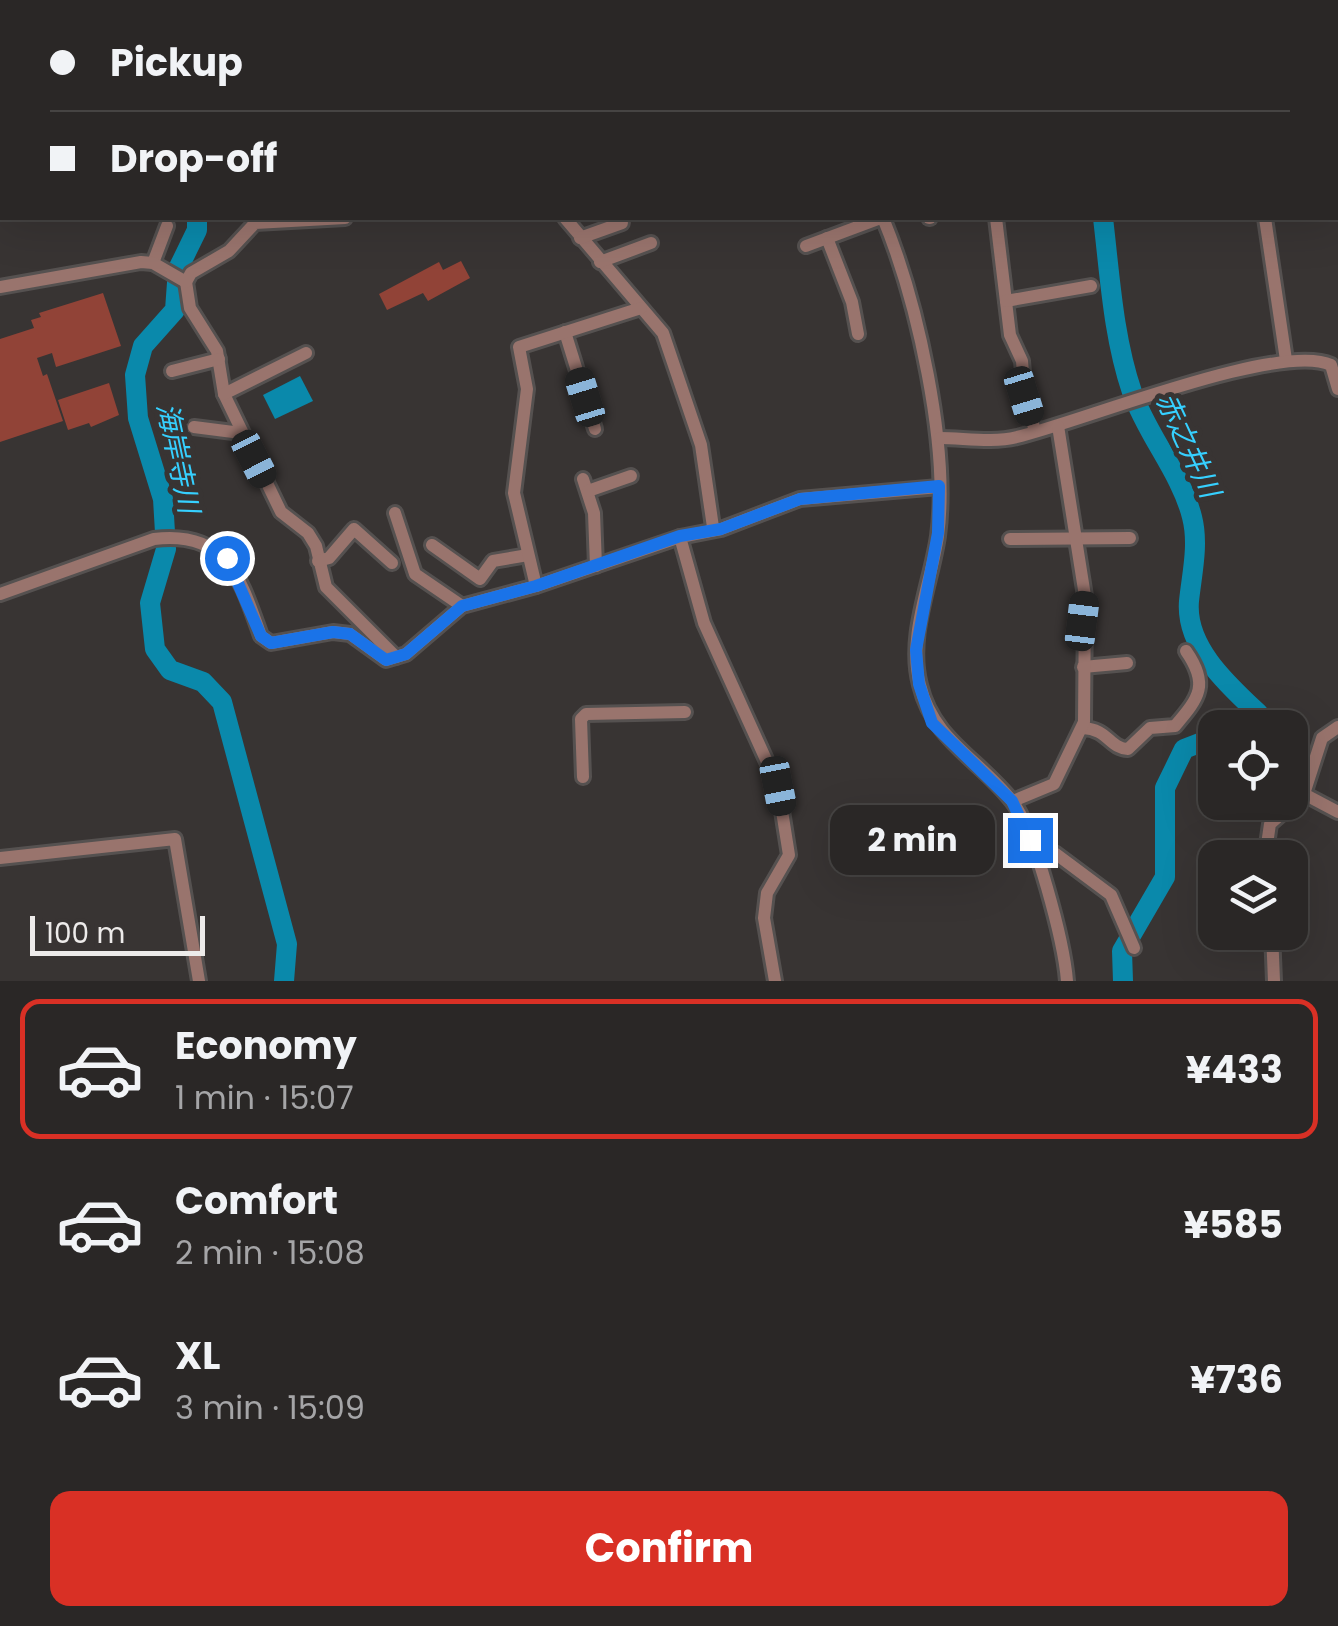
<!DOCTYPE html>
<meta charset="utf-8">
<style>
body{margin:0;font-family:Poppins,"Noto Sans JP",sans-serif;background:#363332;color:#f1f3f6;height:100vh;display:flex;flex-direction:column;font-size:38px;white-space:nowrap}
*{box-sizing:border-box;margin:0}
p{font-size:32px;color:#a5a5a7}
.icon{flex:none;width:55px;height:55px;fill:none;stroke:currentColor;stroke-width:2;stroke-linecap:round;stroke-linejoin:round}
.map{position:relative;height:981px;overflow:hidden}
.panel{display:flex;flex-direction:column;background:#2a2726;flex:1}
.panel>*{flex:none}
.top-card{position:absolute;left:0px;top:0px;width:1340px;height:220px;box-shadow:0 10px 40px #0002,0 0 0 2px #464443;display:grid;align-content:center;height:220px;padding:0 50px;background:#2a2726}
.buttons{position:absolute;left:1198px;top:710px;display:grid;gap:20px}
.buttons a{display:grid;place-items:center;width:110px;height:110px;border-radius:20px;background:#2a2726;box-shadow:0 10px 40px #0002,0 0 0 2px #464443;font-size:50px}
.scale{position:absolute;left:30px;bottom:25px;width:175px;box-sizing:border-box;padding-left:10px;border:5px solid #edebea;border-top:0;font-size:28px;line-height:35px;white-space:nowrap;color:#edebea;-webkit-text-stroke:8px #383433;paint-order:stroke}
.end{position:absolute;width:45px;height:45px;margin:-22px;border:12px solid #1a73e8;background:#fff;box-shadow:0 0 0 5px #fff}
.from{border-radius:50%}
.bubble{position:absolute;height:70px;border-radius:20px;background:#2a2726;box-shadow:0 10px 40px #0002,0 0 0 2px #464443;font-size:32px;font-weight:700;line-height:70px;text-align:center}
.car{position:absolute;width:30px;height:60px;margin:-30px -15px;border-radius:12px;box-shadow:0 0 8px 2px #0007;background:linear-gradient(#222 24%,#8ab4d8 0 40%,#222 0 76%,#8ab4d8 0 86%,#222 0)}
.top-card b{display:flex;align-items:center;gap:35px;height:95px;font-size:38px}
.top-card b+b{border-top:2px solid #464443}
.top-card i{width:25px;height:25px;background:#f1f3f6}
ul{padding:18px 0 0;list-style:none}
li{display:flex;align-items:center;gap:30px;height:140px;margin:0 20px 15px;padding:0 30px;border:5px solid transparent;border-radius:20px}
li div{flex:1}
li b{display:block;font-size:38px}
li em{font-style:normal;font-weight:700}
li.selected{border-color:#d93025}
li>.icon{width:90px;height:90px;stroke-width:1.5}
.cta{display:flex;gap:20px;margin-top:auto;padding:20px 50px}
.cta a{flex:1;height:115px;border-radius:20px;background:#d93025;color:#fff;font-size:40px;font-weight:700;line-height:115px;text-align:center}
.map>svg:first-child{display:block}
</style>
<div class="map">
<svg width="1338" height="981" viewBox="0 0 1338 981">
<rect width="100%" height="100%" fill="#383433"/>
<polygon fill="#0a89ab" points="300,376 313,401 275,419 263,395"/>
<g fill="none" stroke-linecap="round" stroke-linejoin="round">
<g stroke="#0a89ab" stroke-width="20">
<polyline points="99,0 100,2"/>
<polyline points="1052,0 1052,2"/>
<polyline points="197,218 197,230 178,269 175,310 143,346 135,375 138,418 163,499 166,549 150,603 155,649 170,670 203,682 222,702 287,944 284,981"/>
<path d="M1103,218C1110,276 1113,336 1132,392C1147,435 1181,473 1192,517C1199,544 1192,573 1189,601C1185,647 1228,685 1259,714L1253,724L1244,728"/>
<polyline points="1123,981 1122,951 1165,877 1165,788 1184,749 1215,737"/>
</g>
</g>
<g fill="#914337">
<polygon points="461,261 470,278 428,301 423,293 387,310 379,294 439,262 443,270"/>
<polygon points="103,293 121,346 56,367 52,353 37,358 43,376 47,374 63,421 0,442 0,339 34,328 31,320 41,317 39,313"/>
<polygon points="109,383 119,415 91,427 89,423 68,430 58,400"/>
</g>
<g fill="none" stroke-linecap="round" stroke-linejoin="round">
<g stroke="#555150" stroke-width="18">
<g id="street">
<polyline points="227,0 228,2"/>
<polyline points="323,0 325,2"/>
<polyline points="478,0 479,2"/>
<polyline points="1014,0 1014,2"/>
<polyline points="1252,0 1253,2"/>
<polyline points="272,2 275,0"/>
<polyline points="563,2 573,0"/>
<polyline points="820,2 820,0"/>
<polyline points="1153,2 1158,0"/>
<polyline points="0,23 2,30"/>
<polyline points="0,171 2,170"/>
<polyline points="565,218 663,333 701,445 713,527"/>
<path d="M883,218C917,300 950,447 938,536C931,584 907,636 920,685C933,740 979,759 1012,801C1035,830 1064,943 1067,981"/>
<polyline points="929,218 930,218"/>
<polyline points="996,218 1010,335 1022,361 1025,396 1035,431"/>
<polyline points="1265,218 1286,360"/>
<polyline points="580,238 622,223"/>
<polyline points="827,238 852,302 858,334"/>
<polyline points="806,246 881,218"/>
<polyline points="600,262 651,243"/>
<polyline points="153,263 167,226"/>
<polyline points="186,282 190,308 217,351 224,394 281,512 308,533 316,546 326,587 396,657"/>
<polyline points="0,287 141,262 153,263 186,282 191,273 229,251 255,223 345,218"/>
<polyline points="1006,301 1091,286"/>
<polyline points="565,332 595,429"/>
<polyline points="172,371 219,359"/>
<polyline points="224,394 306,353"/>
<polyline points="194,427 241,433"/>
<path d="M940,438C964,438 993,443 1017,437C1081,422 1280,341 1331,365L1338,389"/>
<polyline points="583,479 594,513 596,566"/>
<polyline points="588,491 631,476"/>
<polyline points="395,513 415,574 462,606"/>
<polyline points="1010,539 1130,538"/>
<polyline points="432,545 480,579 493,561 528,555"/>
<polyline points="318,561 329,558 354,529 392,563"/>
<polyline points="536,586 514,493 527,389 519,347 641,308"/>
<path d="M0,594L154,539C228,530 241,580 261,636L271,643L333,632L350,634L386,660L406,654L462,606L536,586L680,537"/>
<polyline points="1083,667 1127,663"/>
<path d="M1083,728C1108,729 1109,748 1128,749L1150,728L1175,726C1200,697 1209,684 1186,651"/>
<polyline points="583,777 581,719 586,714 685,712"/>
<polyline points="1304,794 1338,812"/>
<polyline points="1013,801 1054,784 1084,722 1085,596 1058,426"/>
<polyline points="1030,840 1056,854 1111,895 1134,948"/>
<polyline points="0,858 175,839 199,981"/>
<polyline points="1265,858 1270,824 1304,794 1322,738 1338,727"/>
<polyline points="1272,932 1274,981"/>
<polyline points="775,981 764,918 767,893 789,855 778,786 704,623 680,537 721,529 800,499 939,487"/>
</g>
</g>
<use href="#street" stroke="#99746d" stroke-width="12"/>
</g>
<g fill="none" stroke-linecap="round" stroke-linejoin="round">
<polyline stroke="#1a73e8" stroke-width="12" points="227,558 261,636 271,643 333,632 350,634 386,660 406,654 462,606 536,586 680,536 721,529 800,499 939,486 938,533 916,650 919,684 932,723 1012,801 1030,840"/>
</g>
<g text-anchor="middle" dominant-baseline="central" stroke-width="10" stroke-linejoin="round" paint-order="stroke">
<g font-size="28" font-style="italic" fill="#36d0ff" stroke="#383433">
<text transform="translate(1188 445) rotate(65)">赤之井川</text>
<text transform="translate(178 458) rotate(78)">海岸寺川</text>
</g>
</g>
</svg>
<div class="buttons">
<a><svg class="icon" aria-label="locate" viewBox="0 0 24 24"><circle cx="12" cy="12" r="6"/><path d="M12 2v4M12 18v4M2 12h4M18 12h4"/></svg></a>
<a><svg class="icon" aria-label="layers" viewBox="0 0 24 24"><path d="M12 4l9 5-9 5-9-5zM3 14l9 5 9-5"/></svg></a>
</div>
<div class="scale">100 m</div>
<i class="end from" style="left:227px;top:558px"></i>
<i class="end" style="left:1030px;top:840px"></i>
<div class="bubble" style="left:830px;top:805px;width:165px">2 min</div>
<i class="car" style="left:1024px;top:396px;rotate:163deg"></i>
<i class="car" style="left:585px;top:397px;rotate:343deg"></i>
<i class="car" style="left:254px;top:459px;rotate:153deg"></i>
<i class="car" style="left:1082px;top:621px;rotate:7deg"></i>
<i class="car" style="left:778px;top:786px;rotate:169deg"></i>
<div class="top-card">
<b><i class="from"></i>Pickup</b>
<b><i></i>Drop-off</b>
</div>
</div>
<section class="panel">
<ul>
<li class="selected"><svg class="icon" aria-label="car" viewBox="0 0 24 24"><path d="M5 17H2v-5l4-1 3-4h7l3 4 3 1v5h-3M9 17h6M6 11h13"/><circle cx="7" cy="17" r="2"/><circle cx="17" cy="17" r="2"/></svg><div><b>Economy</b><p>1 min · 15:07</p></div><em>¥433</em></li>
<li><svg class="icon" aria-label="car" viewBox="0 0 24 24"><path d="M5 17H2v-5l4-1 3-4h7l3 4 3 1v5h-3M9 17h6M6 11h13"/><circle cx="7" cy="17" r="2"/><circle cx="17" cy="17" r="2"/></svg><div><b>Comfort</b><p>2 min · 15:08</p></div><em>¥585</em></li>
<li><svg class="icon" aria-label="car" viewBox="0 0 24 24"><path d="M5 17H2v-5l4-1 3-4h7l3 4 3 1v5h-3M9 17h6M6 11h13"/><circle cx="7" cy="17" r="2"/><circle cx="17" cy="17" r="2"/></svg><div><b>XL</b><p>3 min · 15:09</p></div><em>¥736</em></li>
</ul>
<div class="cta"><a>Confirm</a></div>
</section>
